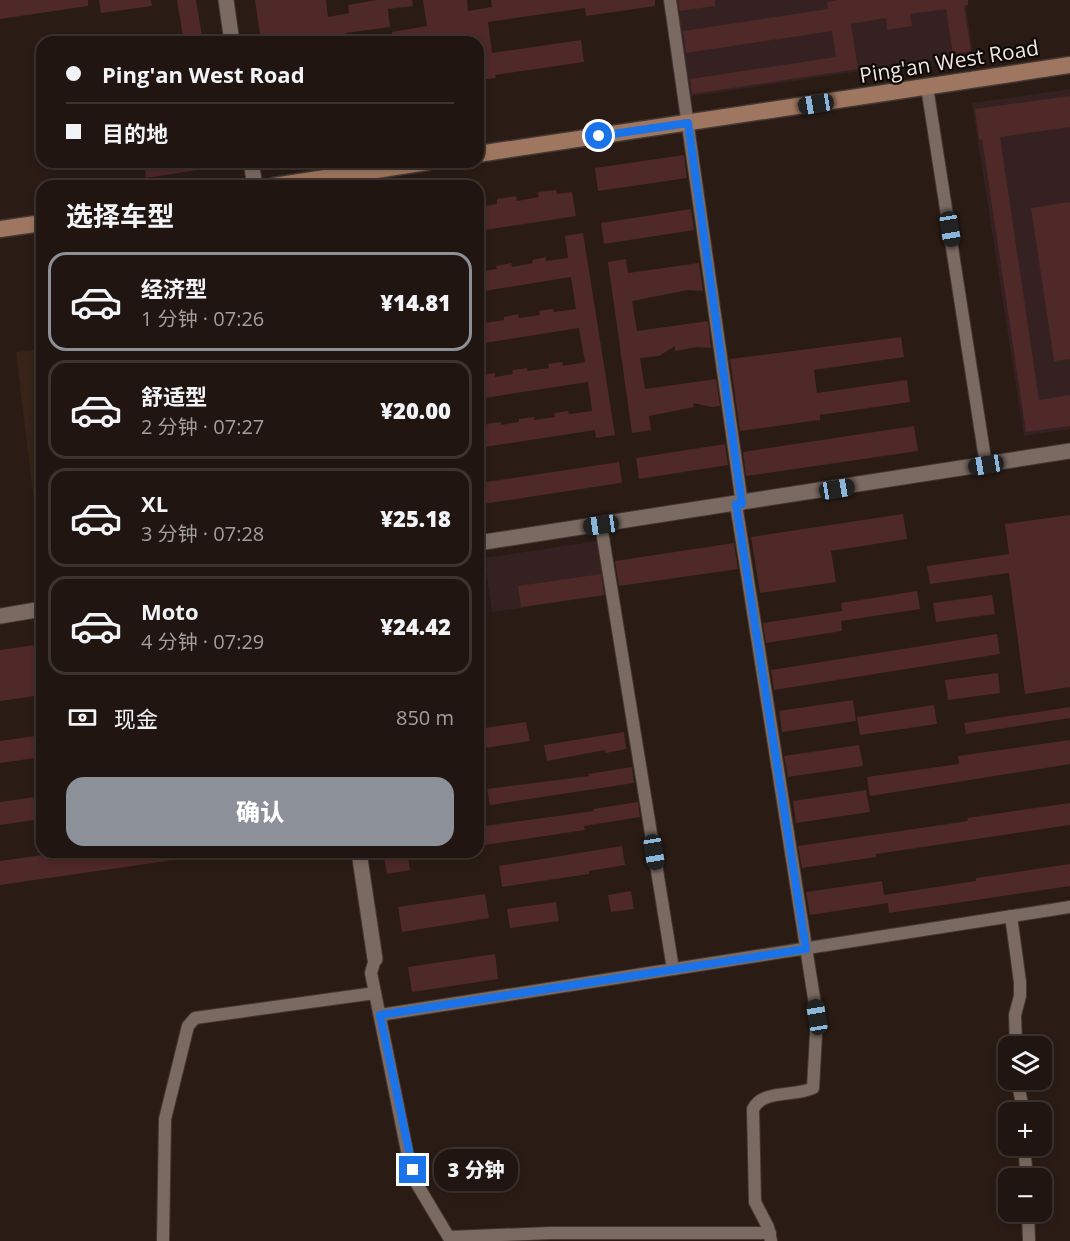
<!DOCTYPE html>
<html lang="zh">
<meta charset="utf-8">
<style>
body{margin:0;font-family:"Open Sans","Noto Sans SC",sans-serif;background:#281e19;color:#f1f3f6;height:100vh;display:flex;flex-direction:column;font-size:22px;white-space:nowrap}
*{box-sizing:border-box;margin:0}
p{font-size:20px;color:#a29f9f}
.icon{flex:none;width:33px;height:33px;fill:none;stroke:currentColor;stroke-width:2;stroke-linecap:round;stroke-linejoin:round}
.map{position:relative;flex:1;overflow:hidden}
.panel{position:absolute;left:36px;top:180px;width:448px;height:678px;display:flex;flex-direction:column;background:#201510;border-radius:18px;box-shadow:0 3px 9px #0003,0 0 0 2px #3d3430}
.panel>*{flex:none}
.guide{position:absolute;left:36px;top:36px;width:448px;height:132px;border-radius:18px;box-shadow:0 3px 9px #0003,0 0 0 2px #3d3430;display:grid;align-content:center;height:132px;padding:0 30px;background:#201510}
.fabs{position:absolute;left:998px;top:1036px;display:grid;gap:12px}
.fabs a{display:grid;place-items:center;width:54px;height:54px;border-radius:12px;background:#201510;box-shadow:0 3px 9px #0003,0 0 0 2px #3d3430;font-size:30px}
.end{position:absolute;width:27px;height:27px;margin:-14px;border:8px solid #1a73e8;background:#fff;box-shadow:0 0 0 3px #fff}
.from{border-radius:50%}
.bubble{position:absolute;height:42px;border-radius:18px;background:#201510;box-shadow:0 3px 9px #0003,0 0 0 2px #3d3430;font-size:20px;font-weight:800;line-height:42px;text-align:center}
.car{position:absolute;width:18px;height:36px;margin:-18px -9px;border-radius:8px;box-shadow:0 0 4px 2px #0007;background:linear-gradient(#222 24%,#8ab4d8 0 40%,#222 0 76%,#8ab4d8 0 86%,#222 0)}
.guide b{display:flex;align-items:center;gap:21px;height:57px;font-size:22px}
.guide b+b{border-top:2px solid #3d3430}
.guide i{width:15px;height:15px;background:#f1f3f6}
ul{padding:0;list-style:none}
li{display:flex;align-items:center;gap:18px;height:99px;margin:0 12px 9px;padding:0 18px;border:3px solid #3d3430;border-radius:18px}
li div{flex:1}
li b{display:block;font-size:22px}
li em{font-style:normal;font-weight:800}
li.selected{border-color:#8c9099}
li>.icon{width:54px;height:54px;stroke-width:1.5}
h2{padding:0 30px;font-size:27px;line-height:72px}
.pay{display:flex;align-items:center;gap:15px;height:66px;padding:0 30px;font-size:22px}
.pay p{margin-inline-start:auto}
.action{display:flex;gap:12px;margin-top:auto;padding:12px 30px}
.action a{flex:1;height:69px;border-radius:18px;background:#8c9099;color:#fff;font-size:24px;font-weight:800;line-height:69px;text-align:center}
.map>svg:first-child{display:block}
</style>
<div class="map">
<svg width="1070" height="1241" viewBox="0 0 1070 1241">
<rect width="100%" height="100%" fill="#2a1c15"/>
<g fill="#352122">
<polygon points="673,0 965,0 973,54 688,97"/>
<polygon points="1070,89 1070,429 1024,436 972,103"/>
<polygon points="599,541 607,595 492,612 484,558"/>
</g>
<polygon fill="#372318" points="42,349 42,517 36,518 16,352"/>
<g fill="#4f2828">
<polygon points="0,0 88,0 88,6 0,19"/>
<polygon points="99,0 151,0 152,6 101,13"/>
<polygon points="177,0 196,0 203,42 184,42"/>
<polygon points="255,0 326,0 328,17 349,13 348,5 377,0 412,0 413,6 388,9 390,27 346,33 347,42 261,42"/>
<polygon points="423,0 467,0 468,11 492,7 491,0 655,0 655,6 586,16 585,8 488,22 492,53 581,40 584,62 495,75 496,78 478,80 478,42 419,42 419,39 394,42 392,32 427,26"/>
<polygon points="678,0 715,0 715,6 680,11"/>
<polygon points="838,0 968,0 968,5 964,6 971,51 953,54 946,9 910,14 912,26 887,30 886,18 851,24 858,69 692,94 690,79 836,57 832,31 686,53 683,31 828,9 827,2"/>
<polygon points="1070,96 1070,127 1000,137 1039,400 1070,395 1070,426 1026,432 982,139 979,140 975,109"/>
<polygon points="684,155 687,178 598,191 595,168"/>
<polygon points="144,162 216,162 216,167 146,178"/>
<polygon points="556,190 557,194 572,192 576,216 478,231 478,207 497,204 497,199 516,196 517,201 539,197 538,192"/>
<polygon points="1070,202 1070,359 1054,361 1031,208"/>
<polygon points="691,209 694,230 604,244 601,223"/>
<polygon points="583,233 615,435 596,438 595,430 478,448 478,429 487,427 486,424 501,422 501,425 519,422 519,419 534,417 534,420 555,417 554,413 568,411 569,414 592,411 588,382 478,399 480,375 495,373 495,377 513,374 512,370 527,368 528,371 549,368 548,364 562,362 563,366 585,362 579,328 478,344 478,324 504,320 504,317 518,314 519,318 540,315 539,311 553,309 554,312 576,309 571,277 478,292 478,272 497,269 496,266 511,263 512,267 533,263 532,260 546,257 546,261 568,258 565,236"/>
<polygon points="626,259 628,273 699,263 703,291 688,290 632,301 637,331 708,321 711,348 697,347 675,351 675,346 659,356 640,358 645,389 716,379 720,406 712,407 693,403 694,407 649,416 651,430 632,433 608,262"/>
<polygon points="901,337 904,357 814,370 817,393 907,380 910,402 820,415 820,420 740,431 730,359"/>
<polygon points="914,426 918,451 746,476 743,452"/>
<polygon points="725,444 728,465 639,479 636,458"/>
<polygon points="619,462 622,482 620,483 483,504 480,483"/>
<polygon points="903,514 907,539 831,551 836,582 760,593 751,537"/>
<polygon points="1070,515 1070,687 1025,694 1009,573 930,584 927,566 1009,554 1005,524"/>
<polygon points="734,543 738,569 619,586 615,561"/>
<polygon points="601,574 604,595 521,607 518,586"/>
<polygon points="917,591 920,609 841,621 842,631 766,643 763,623 842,611 841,603"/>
<polygon points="992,595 995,614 936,622 933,603"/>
<polygon points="997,634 1000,654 774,690 771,670"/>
<polygon points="42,644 42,695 0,701 0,650"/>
<polygon points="998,673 1000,693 948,700 945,680"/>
<polygon points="853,700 856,721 782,732 779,711"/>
<polygon points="934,705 937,724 860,735 857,717"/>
<polygon points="1070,707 1070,718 966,734 964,723"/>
<polygon points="526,722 530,741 478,749 478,729"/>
<polygon points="624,732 626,749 606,753 605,750 547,761 544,745"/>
<polygon points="42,735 42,757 0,763 0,741"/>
<polygon points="1070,740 1070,764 870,796 867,777 959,764 958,756"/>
<polygon points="859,745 863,766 788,777 784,756"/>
<polygon points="632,767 634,783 490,805 487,789 589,776 588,774"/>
<polygon points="866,790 870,812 796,823 793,801"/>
<polygon points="42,796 42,819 0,825 0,802"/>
<polygon points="638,802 640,817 584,826 585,830 478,846 478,827 594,811 593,809"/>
<polygon points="1070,803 1070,825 876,854 876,857 802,868 798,846 968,821 967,818"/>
<polygon points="622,846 625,865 589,871 589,874 502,887 499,866"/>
<polygon points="64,852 186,852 187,858 0,885 0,861"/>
<polygon points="383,852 407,852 410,870 387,874"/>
<polygon points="1070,864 1070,886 889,913 888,903 810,915 806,892 882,881 884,895 976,881 976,878"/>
<polygon points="631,891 634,909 611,912 608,895"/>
<polygon points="485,894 489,918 402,932 398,907"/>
<polygon points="556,902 559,921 510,928 507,909"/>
<polygon points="495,954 498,979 412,992 408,967"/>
</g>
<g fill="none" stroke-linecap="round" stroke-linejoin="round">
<g stroke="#433833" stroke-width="14">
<g id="minor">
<polyline points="670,0 742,504"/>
<polyline points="927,87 986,465"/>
<path d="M736,504L817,1017L813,1088C795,1097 763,1089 753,1109L755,1202L768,1227L771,1241"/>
<polyline points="601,525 673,969"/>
<polyline points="1011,916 1020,982 1020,996 1015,1015 1016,1047"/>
<polyline points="375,959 371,973 408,1156 417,1184 451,1241"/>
<polyline points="380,1015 1070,907"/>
<polyline points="1017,1080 1024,1113"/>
<polyline points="1024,1146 1027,1179"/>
<polyline points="1028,1212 1029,1241"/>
<polyline points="450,1237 551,1233 770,1233"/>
<polyline points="163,1241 165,1119 188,1026 195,1018 375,993"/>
</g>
</g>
<g stroke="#433833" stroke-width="17">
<g id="tertiary">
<polyline points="226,0 232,42"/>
<polyline points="251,162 255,186"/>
<polyline points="478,543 1070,451"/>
<polyline points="0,616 42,609"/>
<polyline points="359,852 375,959"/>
</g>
</g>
<g stroke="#433833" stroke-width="19">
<g id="secondary">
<polyline points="478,154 1070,65"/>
<polyline points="274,186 427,162"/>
<polyline points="0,229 42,223"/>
</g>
</g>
<use href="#minor" stroke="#7b6a61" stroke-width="12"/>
<use href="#tertiary" stroke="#7b6a61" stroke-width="15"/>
<use href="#secondary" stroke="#9f765f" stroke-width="16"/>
</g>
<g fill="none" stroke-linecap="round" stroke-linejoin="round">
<polyline stroke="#1a73e8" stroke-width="8" points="413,1170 380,1015 806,949 736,504 742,504 688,123 599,136"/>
</g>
<g text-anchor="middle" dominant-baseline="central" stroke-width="4.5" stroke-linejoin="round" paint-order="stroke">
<g font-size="21" fill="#efe5e0" stroke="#0e0806">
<text transform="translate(949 61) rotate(-9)">Ping'an West Road</text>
</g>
</g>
</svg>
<div class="fabs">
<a><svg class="icon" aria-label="layers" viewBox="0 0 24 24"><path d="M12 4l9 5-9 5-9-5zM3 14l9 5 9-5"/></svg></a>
<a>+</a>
<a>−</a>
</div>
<i class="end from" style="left:599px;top:136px"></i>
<i class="end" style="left:413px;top:1170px"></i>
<div class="bubble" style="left:434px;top:1149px;width:84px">3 分钟</div>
<i class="car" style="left:816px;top:104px;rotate:261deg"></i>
<i class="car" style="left:950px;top:229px;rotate:171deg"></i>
<i class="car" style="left:986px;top:465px;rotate:261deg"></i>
<i class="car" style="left:837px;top:489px;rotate:81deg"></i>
<i class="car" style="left:601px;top:525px;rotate:262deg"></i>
<i class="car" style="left:654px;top:852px;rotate:171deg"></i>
<i class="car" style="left:817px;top:1017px;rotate:351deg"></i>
<div class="guide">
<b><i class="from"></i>Ping'an West Road</b>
<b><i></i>目的地</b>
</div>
<section class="panel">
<h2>选择车型</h2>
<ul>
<li class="selected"><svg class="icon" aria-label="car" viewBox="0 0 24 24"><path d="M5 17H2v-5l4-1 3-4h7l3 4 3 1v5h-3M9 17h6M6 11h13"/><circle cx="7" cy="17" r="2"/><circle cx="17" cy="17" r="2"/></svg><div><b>经济型</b><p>1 分钟 · 07:26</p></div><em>¥14.81</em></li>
<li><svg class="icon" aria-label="car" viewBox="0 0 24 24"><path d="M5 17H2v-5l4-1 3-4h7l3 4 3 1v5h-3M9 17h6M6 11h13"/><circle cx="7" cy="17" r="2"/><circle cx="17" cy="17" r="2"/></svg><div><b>舒适型</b><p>2 分钟 · 07:27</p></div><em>¥20.00</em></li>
<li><svg class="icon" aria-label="car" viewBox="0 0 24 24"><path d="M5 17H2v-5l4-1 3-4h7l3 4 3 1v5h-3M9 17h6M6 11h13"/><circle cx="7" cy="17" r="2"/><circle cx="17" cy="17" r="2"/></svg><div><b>XL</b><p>3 分钟 · 07:28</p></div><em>¥25.18</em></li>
<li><svg class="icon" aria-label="car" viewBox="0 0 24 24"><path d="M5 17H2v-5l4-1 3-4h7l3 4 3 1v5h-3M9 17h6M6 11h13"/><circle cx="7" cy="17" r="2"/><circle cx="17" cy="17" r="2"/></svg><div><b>Moto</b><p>4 分钟 · 07:29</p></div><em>¥24.42</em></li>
</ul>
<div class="pay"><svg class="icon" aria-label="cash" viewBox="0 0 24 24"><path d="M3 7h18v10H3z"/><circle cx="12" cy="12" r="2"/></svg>现金<p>850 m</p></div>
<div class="action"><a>确认</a></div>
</section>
</div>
